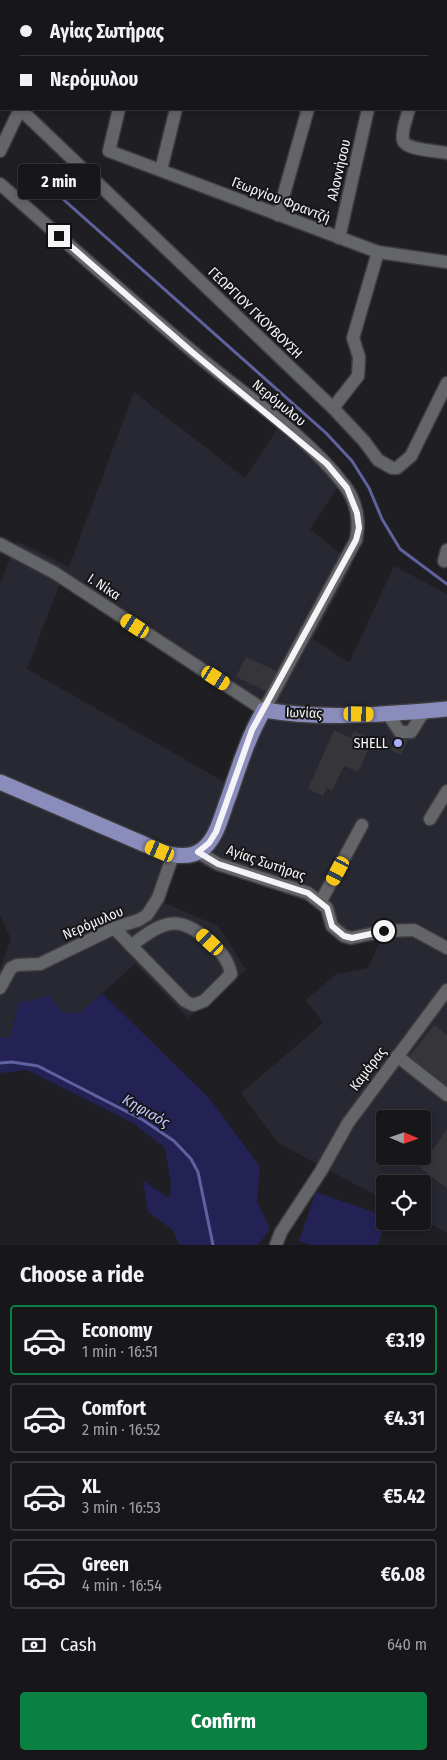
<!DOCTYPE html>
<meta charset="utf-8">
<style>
body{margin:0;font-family:"Fira Sans Condensed",sans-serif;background:#202023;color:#f1f3f6;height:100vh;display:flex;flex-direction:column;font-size:19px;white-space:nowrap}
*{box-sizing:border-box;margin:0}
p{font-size:16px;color:#9e9fa2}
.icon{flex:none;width:28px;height:28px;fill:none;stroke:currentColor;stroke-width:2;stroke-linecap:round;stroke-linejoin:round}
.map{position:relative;height:1245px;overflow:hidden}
.sheet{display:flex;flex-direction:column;background:#17171a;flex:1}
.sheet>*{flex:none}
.guide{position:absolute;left:0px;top:0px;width:448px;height:110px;box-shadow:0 2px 8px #0003,0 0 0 1px #363639;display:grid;align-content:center;height:110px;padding:0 20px;background:#17171a}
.needle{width:32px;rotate:92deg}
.controls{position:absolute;left:376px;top:1110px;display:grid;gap:10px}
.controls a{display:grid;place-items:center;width:55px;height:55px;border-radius:5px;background:#17171a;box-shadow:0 2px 8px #0003,0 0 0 1px #363639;font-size:25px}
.end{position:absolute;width:22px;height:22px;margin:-11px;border:6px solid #f4f4f7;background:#111;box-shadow:0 0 0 2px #111}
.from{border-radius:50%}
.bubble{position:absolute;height:35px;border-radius:5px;background:#17171a;box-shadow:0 2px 8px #0003,0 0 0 1px #363639;font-size:16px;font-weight:700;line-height:35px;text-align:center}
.car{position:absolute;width:15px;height:30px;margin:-15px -8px;border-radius:6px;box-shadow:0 0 4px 1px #0007;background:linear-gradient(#f5c518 24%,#345 0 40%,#f5c518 0 76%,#345 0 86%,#f5c518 0)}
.guide b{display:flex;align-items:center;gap:18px;height:48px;font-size:19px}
.guide b+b{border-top:1px solid #363639}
.guide i{width:12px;height:12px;background:#f1f3f6}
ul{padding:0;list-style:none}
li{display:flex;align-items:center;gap:15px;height:70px;margin:0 10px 8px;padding:0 10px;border:2px solid #363639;border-radius:5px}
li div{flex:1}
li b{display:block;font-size:19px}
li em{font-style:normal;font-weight:700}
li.on{border-color:#0b8043}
li>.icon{width:45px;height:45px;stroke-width:1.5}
h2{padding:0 20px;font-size:22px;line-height:60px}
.pay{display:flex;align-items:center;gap:12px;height:55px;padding:0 20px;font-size:19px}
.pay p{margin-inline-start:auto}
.primary-button{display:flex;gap:10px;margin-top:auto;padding:10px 20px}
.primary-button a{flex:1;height:58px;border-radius:5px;background:#0b8043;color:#fff;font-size:20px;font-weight:700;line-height:58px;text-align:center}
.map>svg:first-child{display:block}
</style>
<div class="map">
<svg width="447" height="1245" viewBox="0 0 447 1245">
<rect width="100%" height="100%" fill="#1f1f23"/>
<path fill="#272831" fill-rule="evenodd" d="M134,392L245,478L278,428L330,472L337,488L310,529L353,564L313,639L349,663L394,566L447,594V935L445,939L447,940V1233L423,1220L422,1184H385V1200L278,1143L241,1093L323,1023L306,1000L336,974L368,968L386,927L344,935L334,923L332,910L203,866L192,858L176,859L160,901L218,926L246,970L188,1018L135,964L80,1013H63L49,995L31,1001H19L10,1038L0,1037V970L11,939L0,915V584L17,541L69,567ZM60,583L257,713L226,783L27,669ZM385,1119H422V1156H385Z"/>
<g fill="#242255">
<polygon points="102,993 210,1099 260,1167 257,1201 270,1229 258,1245 179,1245 173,1230 148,1212 143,1181 169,1198 171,1183 165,1148 133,1123 27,1070 0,1073 0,1037 10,1038 19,1001 31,1001 49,995 63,1013 80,1013"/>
<polygon points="316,1192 385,1216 386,1221 378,1245 311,1245 299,1241"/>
</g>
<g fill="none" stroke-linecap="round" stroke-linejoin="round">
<g stroke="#6062a0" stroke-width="3">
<polyline points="55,192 326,433 352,461 369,488 382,519 400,549 447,584"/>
<polyline points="0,1063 12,1062 38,1066 143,1120 174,1141 191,1159 198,1172 213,1245"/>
</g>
</g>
<g fill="#36363a">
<polygon points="246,657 281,673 272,694 236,677"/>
<polygon points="334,730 351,738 354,731 373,740 358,772 344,766 332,791 327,788 323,796 308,789"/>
<polygon points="398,735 408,740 401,755 391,750"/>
<polygon points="434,1025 447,1035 447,1087 409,1057"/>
<polygon points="447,1129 447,1188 420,1168"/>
</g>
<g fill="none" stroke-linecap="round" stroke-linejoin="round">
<g stroke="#3d3d40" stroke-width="15">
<g id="minor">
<polyline points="87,1 88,0"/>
<polyline points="143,1 143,0"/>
<polyline points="191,1 192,0"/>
<polyline points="335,1 335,0"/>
<polyline points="446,15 447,15"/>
<polyline points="20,109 333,408 364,441 378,460 392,468 397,468 411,456 447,383"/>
<polyline points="119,109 109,151 378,252 447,262"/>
<path d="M409,109C407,117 401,132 403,140C405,150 438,151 447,153"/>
<polyline points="0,151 20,109"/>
<polyline points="161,170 176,109"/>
<path d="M0,184C64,240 127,297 192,351C242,394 306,434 345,486C357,502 360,522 356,540L264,710L55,573L0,544"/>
<polyline points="278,215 308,109"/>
<polyline points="339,238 368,109"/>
<polyline points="333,408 358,376 359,357 353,338 378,252"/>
<polyline points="444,561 447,550"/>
<polyline points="388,714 400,732 411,732 424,711"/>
<polyline points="430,819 447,791"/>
<polyline points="198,852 218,864 308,893 327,908 332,926 344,936 351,938 384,931 414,930 447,948"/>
<polyline points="321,901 362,825"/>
<path d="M114,928L185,1001L193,1005L204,1001L231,974C228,959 221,952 210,942C179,913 162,921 131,946"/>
<polyline points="0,988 11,968 17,965 40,964 114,928 139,920 147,915 158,898 173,855"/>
<polyline points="397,1056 447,1095"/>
<polyline points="276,1245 281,1232 321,1171 348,1123 447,990"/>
</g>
</g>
<g stroke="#3d3d40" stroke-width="18">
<path id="major" d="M0,782L160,851C173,856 192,859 204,848C218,836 222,813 229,796C239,767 248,737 264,710C324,720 387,714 447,709"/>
</g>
<g stroke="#3d3d40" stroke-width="18">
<g id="highway">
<polyline points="22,1 23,0"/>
<polyline points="0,53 1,50"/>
</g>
</g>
<use href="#minor" stroke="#646569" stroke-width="12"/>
<use href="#major" stroke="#8a8dbc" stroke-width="15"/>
<use href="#highway" stroke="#a3a8f3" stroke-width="15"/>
<g stroke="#d3d3d6" stroke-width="5">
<polyline id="rail" points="0,7 1,4"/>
</g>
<use href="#rail" stroke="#161619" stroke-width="3" stroke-dasharray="9" stroke-linecap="butt"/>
</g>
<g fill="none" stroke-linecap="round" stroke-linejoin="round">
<polyline stroke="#f4f4f7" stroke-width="6" points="59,236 192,352 327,464 347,488 357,513 359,528 356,540 252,730 216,832 209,843 198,852 218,864 308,893 327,908 332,926 344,936 352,938 384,931"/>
</g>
<circle fill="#abaffb" stroke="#161619" stroke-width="2" cx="398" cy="743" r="5"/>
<g text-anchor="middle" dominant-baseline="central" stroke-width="4" stroke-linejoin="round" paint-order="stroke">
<g font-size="14" fill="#f4f4f7" stroke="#161619">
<text transform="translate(339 170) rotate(-77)">Αλοννήσου</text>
<text transform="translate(281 200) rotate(21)">Γεωργίου Φραντζή</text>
<text transform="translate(255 313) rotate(44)">ΓΕΩΡΓΙΟΥ ΓΚΟΥΒΟΥΣΗ</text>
<text transform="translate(279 403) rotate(39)">Νερόμυλου</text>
<text transform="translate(104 587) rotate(33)">Ι. Νίκα</text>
<text transform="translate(304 713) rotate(2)">Ιωνίας</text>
<text transform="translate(266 863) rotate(19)">Αγίας Σωτήρας</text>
<text transform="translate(93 923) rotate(-23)">Νερόμυλου</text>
<text transform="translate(368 1069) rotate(-53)">Καμάρας</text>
</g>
<g font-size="14" fill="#f4f4f7" stroke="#161619" text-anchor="end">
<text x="388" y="743">SHELL</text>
</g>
<g font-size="15" font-style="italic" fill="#c2c6fd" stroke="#161619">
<text transform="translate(146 1111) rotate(30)">Κηφισός</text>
</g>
</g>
</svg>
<div class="controls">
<a><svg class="needle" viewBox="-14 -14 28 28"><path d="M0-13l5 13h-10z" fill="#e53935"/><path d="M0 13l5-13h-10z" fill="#9e9fa2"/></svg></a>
<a><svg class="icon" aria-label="locate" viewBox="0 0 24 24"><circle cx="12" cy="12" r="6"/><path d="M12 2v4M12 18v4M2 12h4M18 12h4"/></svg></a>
</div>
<i class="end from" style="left:384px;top:931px"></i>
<i class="end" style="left:59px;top:236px"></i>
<div class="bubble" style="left:18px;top:164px;width:82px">2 min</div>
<i class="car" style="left:135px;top:626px;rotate:303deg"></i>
<i class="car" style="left:216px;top:678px;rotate:123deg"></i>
<i class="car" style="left:359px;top:714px;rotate:91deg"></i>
<i class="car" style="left:160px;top:851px;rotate:293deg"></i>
<i class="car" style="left:338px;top:871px;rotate:208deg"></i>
<i class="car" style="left:210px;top:942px;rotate:313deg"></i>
<div class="guide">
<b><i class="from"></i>Αγίας Σωτήρας</b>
<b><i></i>Νερόμυλου</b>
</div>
</div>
<section class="sheet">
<h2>Choose a ride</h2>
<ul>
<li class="on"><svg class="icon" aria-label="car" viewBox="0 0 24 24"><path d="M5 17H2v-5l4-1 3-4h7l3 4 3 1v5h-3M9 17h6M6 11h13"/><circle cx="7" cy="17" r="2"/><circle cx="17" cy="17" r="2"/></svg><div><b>Economy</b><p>1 min · 16:51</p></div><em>€3.19</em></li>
<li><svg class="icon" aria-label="car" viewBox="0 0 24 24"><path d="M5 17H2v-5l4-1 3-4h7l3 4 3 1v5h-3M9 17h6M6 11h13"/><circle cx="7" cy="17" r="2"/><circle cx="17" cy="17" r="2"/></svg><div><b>Comfort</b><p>2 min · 16:52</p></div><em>€4.31</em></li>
<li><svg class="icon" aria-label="car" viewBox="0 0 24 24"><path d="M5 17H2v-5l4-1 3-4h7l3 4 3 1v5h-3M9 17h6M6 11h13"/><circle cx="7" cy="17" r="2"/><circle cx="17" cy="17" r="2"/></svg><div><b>XL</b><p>3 min · 16:53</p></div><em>€5.42</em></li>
<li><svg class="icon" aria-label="car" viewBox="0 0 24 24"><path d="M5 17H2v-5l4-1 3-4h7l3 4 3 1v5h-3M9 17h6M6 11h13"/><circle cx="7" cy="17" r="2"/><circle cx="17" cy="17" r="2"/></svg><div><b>Green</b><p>4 min · 16:54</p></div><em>€6.08</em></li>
</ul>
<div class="pay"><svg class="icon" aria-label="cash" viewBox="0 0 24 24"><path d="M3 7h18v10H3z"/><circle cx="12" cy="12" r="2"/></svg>Cash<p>640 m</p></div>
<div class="primary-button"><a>Confirm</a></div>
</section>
